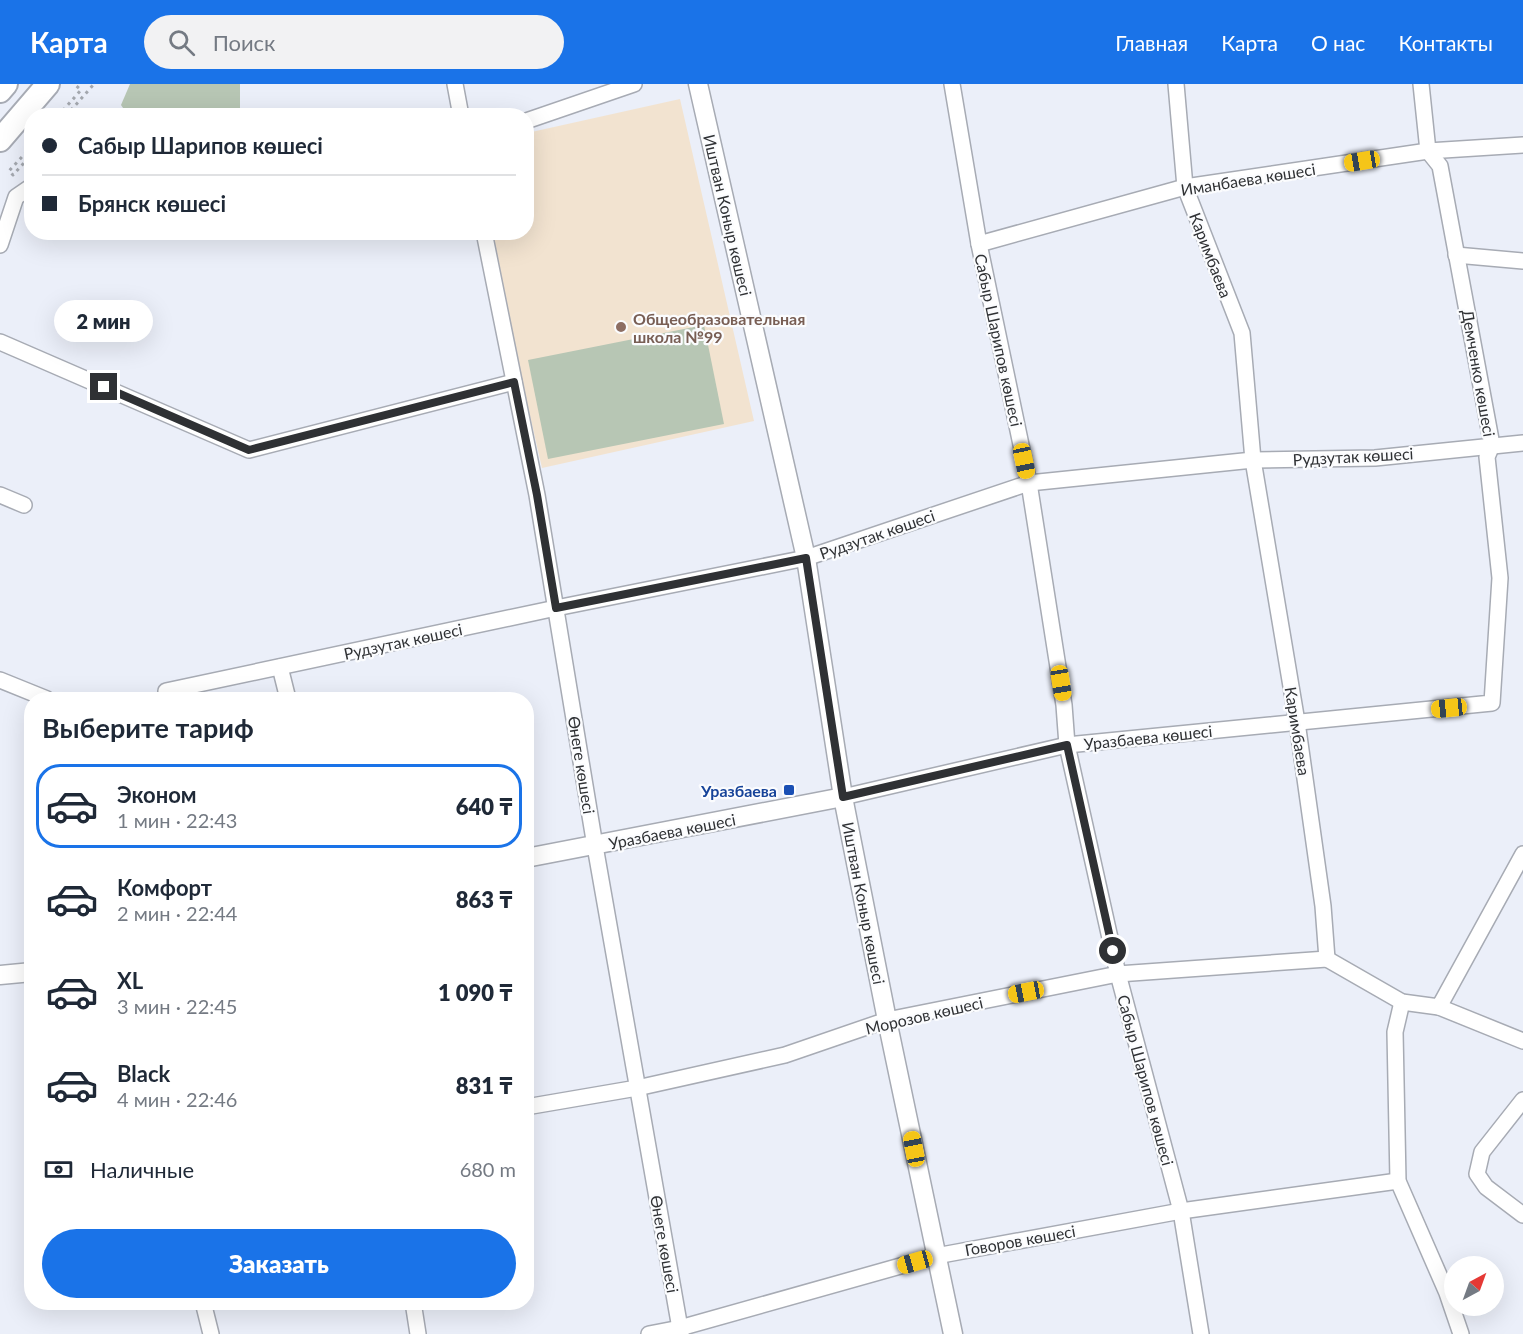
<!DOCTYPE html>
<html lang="ru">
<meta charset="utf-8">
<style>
body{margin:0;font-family:Lato,sans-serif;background:#f2f2f3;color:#1f2937;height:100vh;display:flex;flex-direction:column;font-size:22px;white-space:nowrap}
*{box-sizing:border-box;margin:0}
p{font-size:20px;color:#747a83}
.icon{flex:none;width:33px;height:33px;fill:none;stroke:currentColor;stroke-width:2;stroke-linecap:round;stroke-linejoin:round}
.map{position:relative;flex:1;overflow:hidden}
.details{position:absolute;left:24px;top:608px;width:510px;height:618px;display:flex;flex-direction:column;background:#fff;border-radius:24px;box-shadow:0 6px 24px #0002}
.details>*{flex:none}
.banner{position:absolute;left:24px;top:24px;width:510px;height:132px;border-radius:24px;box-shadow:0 6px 24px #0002;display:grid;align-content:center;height:132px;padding:0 18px;background:#fff}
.needle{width:39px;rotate:41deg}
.fabs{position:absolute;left:1444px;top:1172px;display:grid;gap:12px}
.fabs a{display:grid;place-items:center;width:60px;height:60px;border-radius:50%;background:#fff;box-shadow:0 6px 24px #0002;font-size:30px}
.end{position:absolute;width:27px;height:27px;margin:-14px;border:8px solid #2f3134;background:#fff;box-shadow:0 0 0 3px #fff}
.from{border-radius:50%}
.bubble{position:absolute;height:42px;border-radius:21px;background:#fff;box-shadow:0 6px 24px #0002;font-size:20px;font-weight:800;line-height:42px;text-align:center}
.car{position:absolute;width:18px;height:36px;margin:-18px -9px;border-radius:8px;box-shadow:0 0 4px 2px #0007;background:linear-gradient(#f5c518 24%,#345 0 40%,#f5c518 0 76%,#345 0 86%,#f5c518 0)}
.banner b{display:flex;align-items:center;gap:21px;height:57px;font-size:22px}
.banner b+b{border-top:2px solid #e0e1e3}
.banner i{width:15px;height:15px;background:#1f2937}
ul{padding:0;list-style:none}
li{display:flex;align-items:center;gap:18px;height:84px;margin:0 12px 9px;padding:0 6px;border:3px solid transparent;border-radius:24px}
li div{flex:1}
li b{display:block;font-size:22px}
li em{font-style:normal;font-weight:800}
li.current{border-color:#1a73e8}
li>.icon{width:54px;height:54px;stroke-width:1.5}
h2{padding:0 18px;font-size:27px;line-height:72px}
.pay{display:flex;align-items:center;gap:15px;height:66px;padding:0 18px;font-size:22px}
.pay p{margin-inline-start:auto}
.action{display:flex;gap:12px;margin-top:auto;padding:12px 18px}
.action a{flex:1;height:69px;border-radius:36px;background:#1a73e8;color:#fff;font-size:24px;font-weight:800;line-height:69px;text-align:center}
header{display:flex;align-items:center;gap:36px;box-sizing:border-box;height:84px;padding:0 30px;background:#1a73e8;color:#fff}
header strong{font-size:28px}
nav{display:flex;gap:33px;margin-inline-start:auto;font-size:21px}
.search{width:420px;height:54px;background:#f2f2f3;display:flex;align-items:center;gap:15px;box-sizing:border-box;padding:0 21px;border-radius:33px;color:#747a83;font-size:22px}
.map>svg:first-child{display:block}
</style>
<header>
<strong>Карта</strong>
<div class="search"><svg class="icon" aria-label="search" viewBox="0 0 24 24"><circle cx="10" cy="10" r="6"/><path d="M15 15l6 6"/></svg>Поиск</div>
<nav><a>Главная</a><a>Карта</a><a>О нас</a><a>Контакты</a></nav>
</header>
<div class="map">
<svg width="1523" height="1250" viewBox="0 0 1523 1250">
<rect width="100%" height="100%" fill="#ebeff9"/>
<polygon fill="#f2e3d0" points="680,15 754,337 542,384 488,149 526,148 527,49"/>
<g fill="#b7c6b4">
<polygon points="130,0 240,0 240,31 128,31 121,21"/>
<polygon points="704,241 724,340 548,375 528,276"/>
</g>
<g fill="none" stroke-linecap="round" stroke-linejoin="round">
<g stroke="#a7abb4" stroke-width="18">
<g id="minor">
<polyline points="455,0 461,32"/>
<polyline points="952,0 979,160 1029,399 1064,621 1067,661 1118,890 1181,1127 1201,1250"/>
<polyline points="1176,0 1185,103 1242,249 1253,376 1297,638 1323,822 1327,875"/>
<polyline points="526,37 634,0"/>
<polyline points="484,148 537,411 595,762 681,1250"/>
<polyline points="979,160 1185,103 1428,67 1523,61"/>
<polyline points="0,161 16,113 32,102"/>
<polyline points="1456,171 1523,177"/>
<polyline points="0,258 249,366 514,298"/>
<polyline points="0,411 24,421"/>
<polyline points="280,583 288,615"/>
<polyline points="0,596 47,615"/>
<polyline points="166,607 556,524 806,474 1029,399 1253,376 1375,374 1523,359"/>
<polyline points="843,713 1067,661 1492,619 1500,494 1487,373 1492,361 1440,82 1428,67 1421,0"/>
<polyline points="1327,875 1402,918 1439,923 1523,770"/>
<polyline points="1402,918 1395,948 1398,1097 1447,1209 1461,1250"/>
<polyline points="1439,923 1523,957"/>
<polyline points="1523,1016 1482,1068 1477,1090 1486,1103 1523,1131"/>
<polyline points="526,1023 637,1004 785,971 887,936 1118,890 1327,875"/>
<polyline points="203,1218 211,1250"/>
<polyline points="413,1218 418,1250"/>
<polyline points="649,1250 680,1244 936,1172 1181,1127 1398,1097"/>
</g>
</g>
<g stroke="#a7abb4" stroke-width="21">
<g id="tertiary">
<polyline points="698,0 806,474 843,713 887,936 953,1250"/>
<polyline points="526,774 843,713"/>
<polyline points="0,891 32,888"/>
</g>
</g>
<g stroke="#a7abb4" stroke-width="26">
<g id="primary">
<polyline points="0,7 6,0"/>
<polyline points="0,56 48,0"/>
</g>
</g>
<g stroke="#a4a8af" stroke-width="3" stroke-dasharray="3 4.5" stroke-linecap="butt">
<polyline points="58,32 81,6 74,0"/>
<polyline points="66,32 94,0"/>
<polyline points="32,62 9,87 13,91 32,70"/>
</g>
<use href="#minor" stroke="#fff" stroke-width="15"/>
<use href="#tertiary" stroke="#fff" stroke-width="18"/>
<use href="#primary" stroke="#fff" stroke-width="22"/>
</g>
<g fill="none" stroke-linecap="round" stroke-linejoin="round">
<polyline stroke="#2f3134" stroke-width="8" points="104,303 249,366 514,298 537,411 556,524 806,474 843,713 1067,661 1113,867"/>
</g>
<circle fill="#8d6e63" stroke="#fbfcfe" stroke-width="2" cx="621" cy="243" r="6"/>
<rect fill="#1a4fb4" stroke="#fbfcfe" stroke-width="2" x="783" y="700" width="12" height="12" rx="3"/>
<g text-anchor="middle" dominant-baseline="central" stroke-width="4.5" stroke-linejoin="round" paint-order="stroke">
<g font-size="16" fill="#2f3134" stroke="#fbfcfe">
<text transform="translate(1248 95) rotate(-9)">Иманбаева көшесі</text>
<text transform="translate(728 131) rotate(77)">Иштван Коныр көшесі</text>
<text transform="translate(1211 171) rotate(69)">Каримбаева</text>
<text transform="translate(999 256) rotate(78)">Сабыр Шарипов көшесі</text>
<text transform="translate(1479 289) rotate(80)">Демченко көшесі</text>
<text transform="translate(1353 372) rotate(-3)">Рудзутак көшесі</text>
<text transform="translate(877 450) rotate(-19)">Рудзутак көшесі</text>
<text transform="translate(403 557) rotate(-12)">Рудзутак көшесі</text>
<text transform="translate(1298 647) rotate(81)">Каримбаева</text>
<text transform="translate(1148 653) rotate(-6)">Уразбаева көшесі</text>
<text transform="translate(582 681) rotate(81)">Өнеге көшесі</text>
<text transform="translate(672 747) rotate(-11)">Уразбаева көшесі</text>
<text transform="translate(864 819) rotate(79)">Иштван Коныр көшесі</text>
<text transform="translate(924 931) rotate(-13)">Морозов көшесі</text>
<text transform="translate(1146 996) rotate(75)">Сабыр Шарипов көшесі</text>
<text transform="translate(1020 1156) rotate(-10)">Говоров көшесі</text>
<text transform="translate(665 1160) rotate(80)">Өнеге көшесі</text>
</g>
<g font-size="16" font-weight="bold" fill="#785e54" stroke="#fbfcfe" text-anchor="start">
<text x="633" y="234">Общеобразовательная<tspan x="633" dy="18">школа №99</tspan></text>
</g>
<g font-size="16" font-weight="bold" fill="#164399" stroke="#fbfcfe" text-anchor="end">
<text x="777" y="706">Уразбаева</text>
</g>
</g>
</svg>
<div class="fabs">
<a><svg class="needle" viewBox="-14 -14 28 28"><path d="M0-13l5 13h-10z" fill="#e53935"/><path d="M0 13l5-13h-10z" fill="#747a83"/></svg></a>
</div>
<i class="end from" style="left:1113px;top:867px"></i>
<i class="end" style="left:104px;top:303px"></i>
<div class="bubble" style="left:54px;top:216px;width:99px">2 мин</div>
<i class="car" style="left:1362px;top:77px;rotate:261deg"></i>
<i class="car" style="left:1024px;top:377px;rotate:168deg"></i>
<i class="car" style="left:1061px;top:599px;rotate:171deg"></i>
<i class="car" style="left:1449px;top:624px;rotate:264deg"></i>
<i class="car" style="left:1026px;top:908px;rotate:259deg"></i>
<i class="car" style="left:914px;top:1065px;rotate:349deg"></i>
<i class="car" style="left:915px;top:1178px;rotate:254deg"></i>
<div class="banner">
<b><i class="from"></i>Сабыр Шарипов көшесі</b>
<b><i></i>Брянск көшесі</b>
</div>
<section class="details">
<h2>Выберите тариф</h2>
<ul>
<li class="current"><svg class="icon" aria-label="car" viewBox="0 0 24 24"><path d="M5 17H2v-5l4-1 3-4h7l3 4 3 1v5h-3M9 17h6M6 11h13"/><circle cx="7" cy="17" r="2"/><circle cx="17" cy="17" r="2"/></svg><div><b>Эконом</b><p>1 мин · 22:43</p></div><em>640 ₸</em></li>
<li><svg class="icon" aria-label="car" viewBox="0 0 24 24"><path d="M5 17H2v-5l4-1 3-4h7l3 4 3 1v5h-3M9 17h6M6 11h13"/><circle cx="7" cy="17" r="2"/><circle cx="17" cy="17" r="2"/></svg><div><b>Комфорт</b><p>2 мин · 22:44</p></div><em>863 ₸</em></li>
<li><svg class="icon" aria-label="car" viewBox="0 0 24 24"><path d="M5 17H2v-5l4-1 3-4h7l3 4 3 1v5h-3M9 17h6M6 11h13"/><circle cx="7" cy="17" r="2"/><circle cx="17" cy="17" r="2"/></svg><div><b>XL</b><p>3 мин · 22:45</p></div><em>1 090 ₸</em></li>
<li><svg class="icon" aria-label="car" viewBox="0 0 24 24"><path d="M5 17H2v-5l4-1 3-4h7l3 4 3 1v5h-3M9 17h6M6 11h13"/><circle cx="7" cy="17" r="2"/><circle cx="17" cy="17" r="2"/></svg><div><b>Black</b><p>4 мин · 22:46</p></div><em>831 ₸</em></li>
</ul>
<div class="pay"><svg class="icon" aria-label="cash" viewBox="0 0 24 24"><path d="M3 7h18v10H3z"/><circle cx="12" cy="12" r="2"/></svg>Наличные<p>680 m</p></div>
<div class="action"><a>Заказать</a></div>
</section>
</div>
